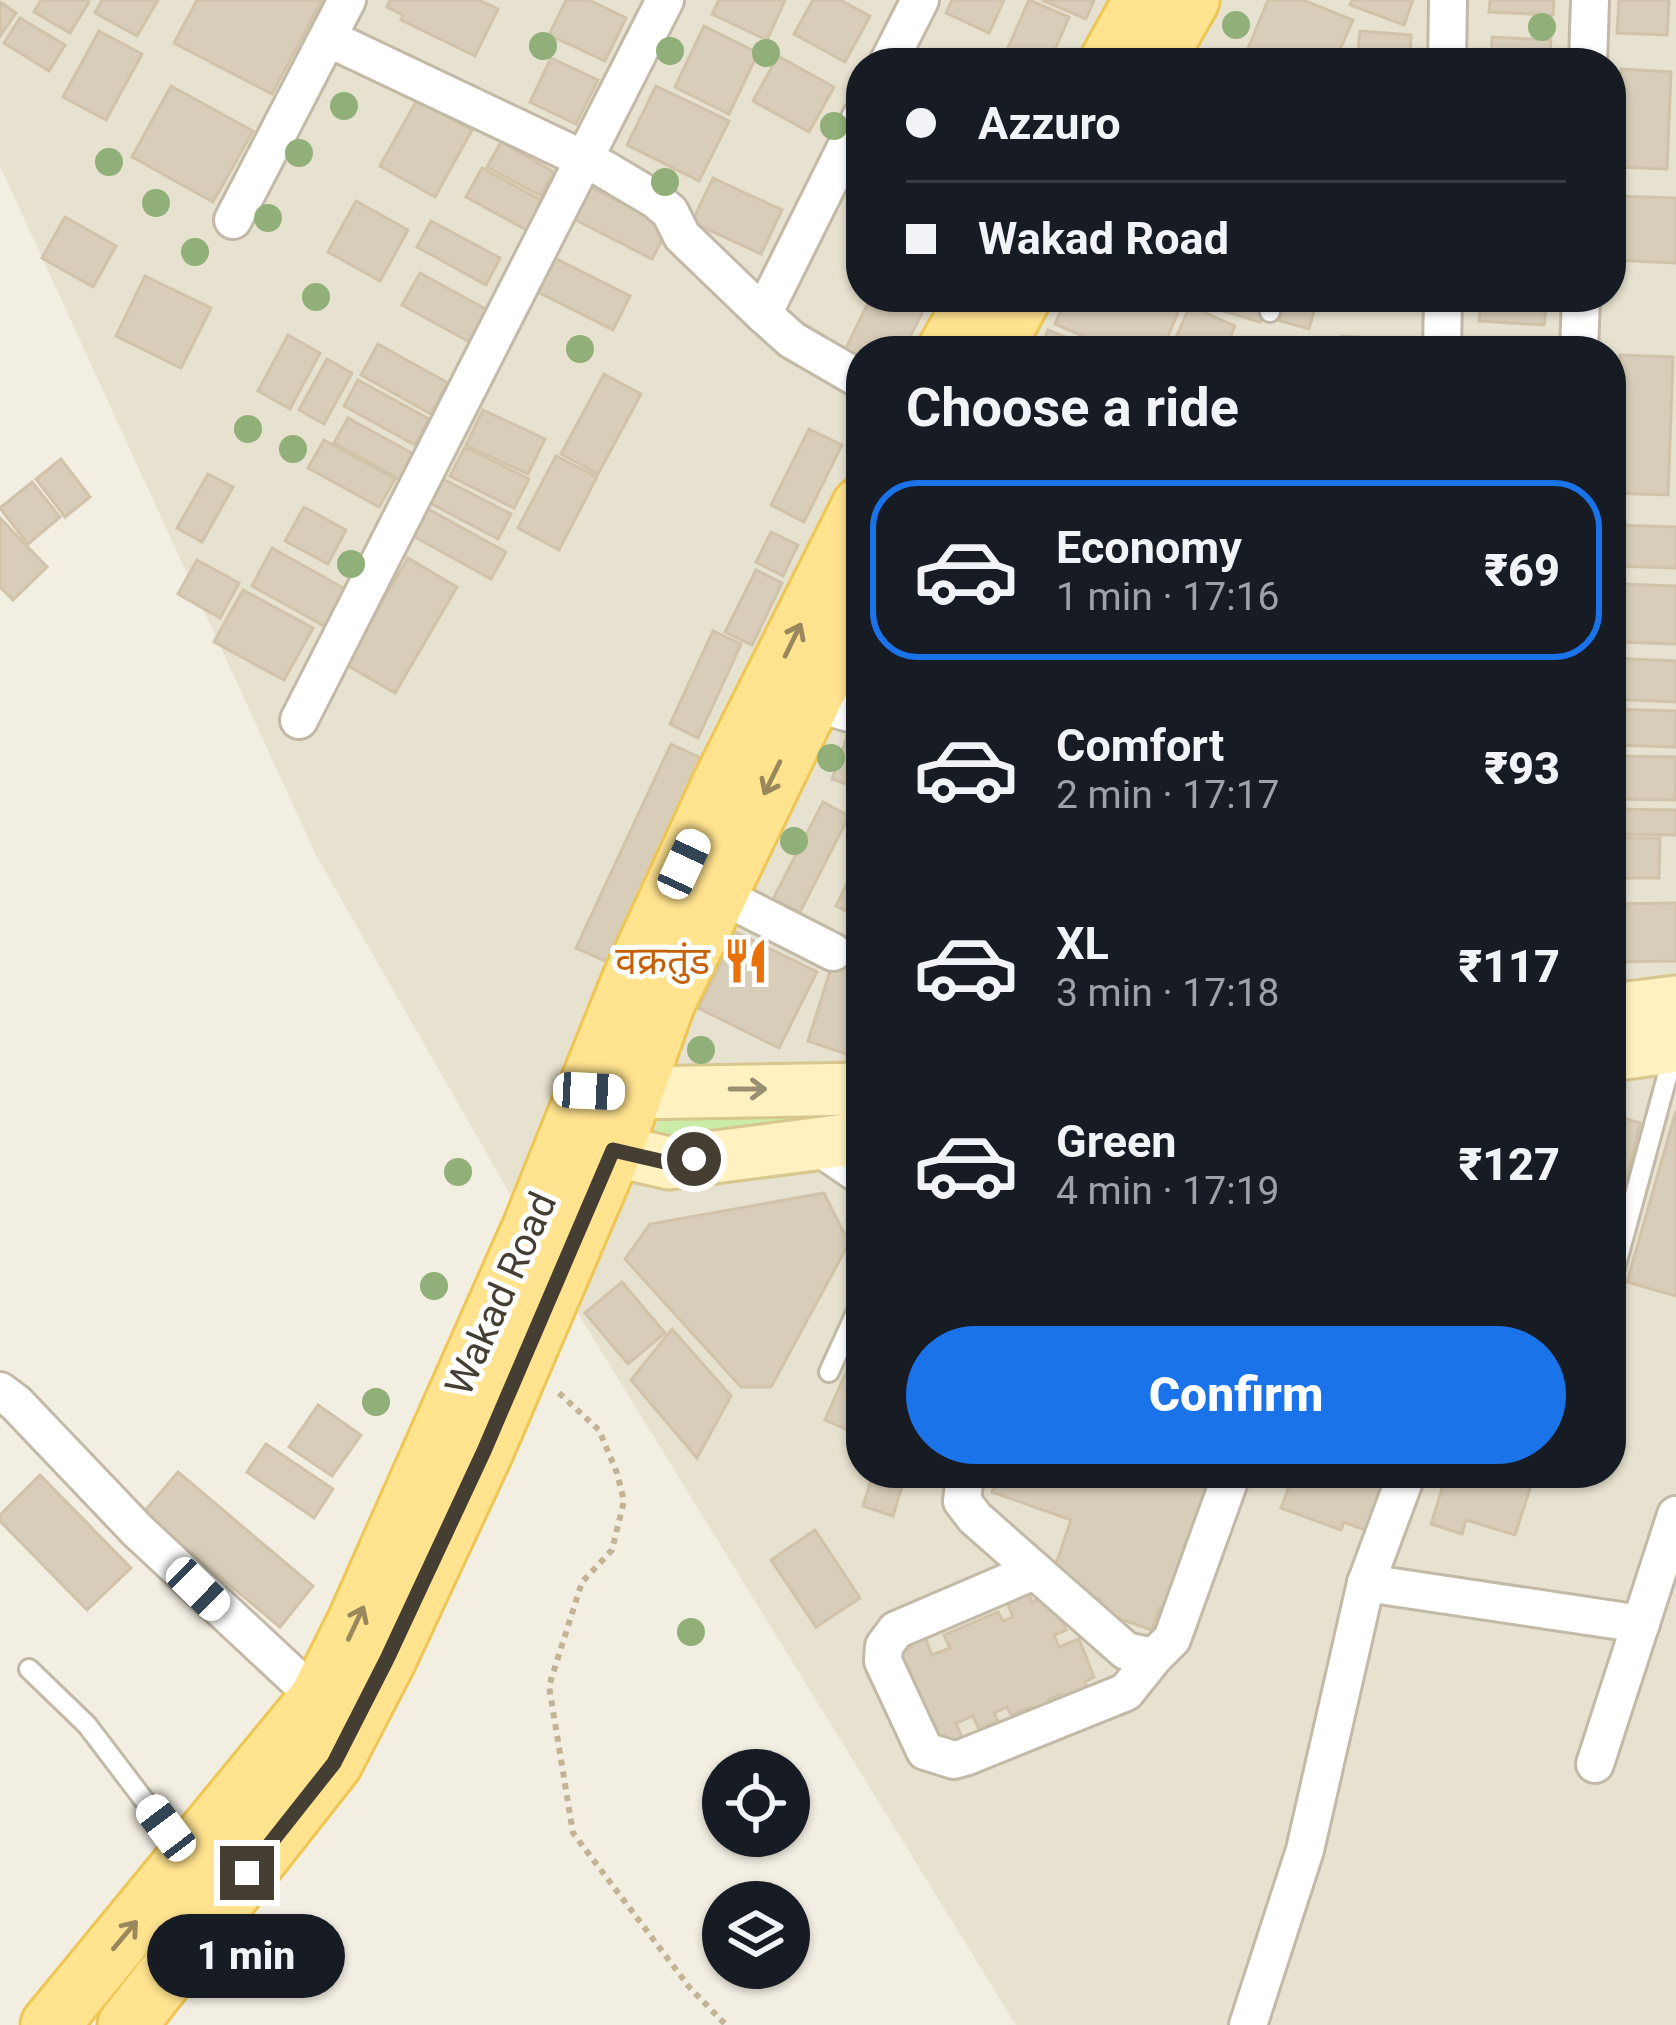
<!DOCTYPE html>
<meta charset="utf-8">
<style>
body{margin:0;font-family:Roboto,"Noto Sans Devanagari",sans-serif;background:#20242c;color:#f1f3f6;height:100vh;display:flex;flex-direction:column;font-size:45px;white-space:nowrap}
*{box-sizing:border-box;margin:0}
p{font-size:39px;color:#9ea1a6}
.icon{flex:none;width:66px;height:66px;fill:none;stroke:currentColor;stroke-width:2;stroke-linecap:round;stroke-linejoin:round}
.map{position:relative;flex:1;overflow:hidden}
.panel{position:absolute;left:846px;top:336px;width:780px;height:1152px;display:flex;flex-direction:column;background:#171b24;border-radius:48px;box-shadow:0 3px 9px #0004}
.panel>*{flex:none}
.hud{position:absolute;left:846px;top:48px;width:780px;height:264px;border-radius:48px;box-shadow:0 3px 9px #0004;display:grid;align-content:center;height:264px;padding:0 60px;background:#171b24}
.fabs{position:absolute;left:702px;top:1749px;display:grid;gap:24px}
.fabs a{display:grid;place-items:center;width:108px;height:108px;border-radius:50%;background:#171b24;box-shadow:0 3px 9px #0004;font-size:60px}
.end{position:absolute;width:54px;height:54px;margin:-27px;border:15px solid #453e32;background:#fff;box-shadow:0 0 0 6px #fff}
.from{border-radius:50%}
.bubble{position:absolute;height:84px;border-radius:42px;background:#171b24;box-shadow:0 3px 9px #0004;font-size:39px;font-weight:800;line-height:84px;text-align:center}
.car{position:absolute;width:36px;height:72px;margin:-36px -18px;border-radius:15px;box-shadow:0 0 9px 3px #0007;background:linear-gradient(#fff 24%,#345 0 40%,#fff 0 76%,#345 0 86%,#fff 0)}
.hud b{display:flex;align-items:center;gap:42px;height:114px;font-size:45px}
.hud b+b{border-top:3px solid #363941}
.hud i{width:30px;height:30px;background:#f1f3f6}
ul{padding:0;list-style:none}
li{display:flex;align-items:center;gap:36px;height:180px;margin:0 24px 18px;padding:0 36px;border:6px solid transparent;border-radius:48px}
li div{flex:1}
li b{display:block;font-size:45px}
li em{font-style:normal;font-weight:800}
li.selected{border-color:#1a73e8}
li>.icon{width:108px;height:108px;stroke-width:1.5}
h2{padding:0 60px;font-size:54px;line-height:144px}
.primary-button{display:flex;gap:24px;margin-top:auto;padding:24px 60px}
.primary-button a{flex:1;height:138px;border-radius:72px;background:#1a73e8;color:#fff;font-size:48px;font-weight:800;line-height:138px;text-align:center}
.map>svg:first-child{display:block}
</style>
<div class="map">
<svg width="1676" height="2025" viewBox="0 0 1676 2025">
<rect width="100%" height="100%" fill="#f3eee2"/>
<path fill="#e7e1cf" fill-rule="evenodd" d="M0,0H1676V2025H1016L585,1325L316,855L0,166ZM861,63H1611V297H861ZM861,351H1611V1473H861Z"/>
<polygon fill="#caeca6" points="714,1101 861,1104 861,1123 654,1139 658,1122 675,1120"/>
<g fill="#d8cdb9" stroke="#d1c3a9" stroke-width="3">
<polygon points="41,0 86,0 89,2 70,33 34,12"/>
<polygon points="102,0 158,0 137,36 95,13"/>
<polygon points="197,0 322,0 272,94 174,43"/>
<polygon points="390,0 479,0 498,9 475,56 401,20 403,15 387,7"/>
<polygon points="566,0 589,0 626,18 605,61 549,35"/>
<polygon points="719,0 785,0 767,40 712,14"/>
<polygon points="813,0 840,0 870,16 845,62 794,34"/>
<polygon points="952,0 1004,0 989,33 946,13"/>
<polygon points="1029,0 1069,17 1049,63 1013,63 1003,59"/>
<polygon points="1042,0 1094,0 1086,19"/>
<polygon points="1268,0 1303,0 1353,20 1334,63 1242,63"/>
<polygon points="1352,0 1413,0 1404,25 1350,5"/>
<polygon points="1490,0 1554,0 1553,15 1489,12"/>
<polygon points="1619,0 1669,0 1667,35 1617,33"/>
<polygon points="0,2 16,13 0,36"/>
<polygon points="20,18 65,45 49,71 4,43"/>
<polygon points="704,26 758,53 729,114 675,87"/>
<polygon points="99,31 142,54 106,120 63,97"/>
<polygon points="1360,31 1411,35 1410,63 1357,63"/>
<polygon points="1492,37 1551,40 1549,63 1491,63"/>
<polygon points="778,56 834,87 809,132 753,101"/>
<polygon points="551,58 598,80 576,124 530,102"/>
<polygon points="1621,69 1671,72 1667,169 1617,167"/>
<polygon points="171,86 253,131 213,202 132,157"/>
<polygon points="656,86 729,121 699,181 627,145"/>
<polygon points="417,100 472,130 435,197 380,166"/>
<polygon points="501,142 554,172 541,196 487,167"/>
<polygon points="482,168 546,203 530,232 466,197"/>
<polygon points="713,178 782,210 761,254 692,222"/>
<polygon points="590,187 669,227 652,259 574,219"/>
<polygon points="1616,196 1676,198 1676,263 1614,260"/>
<polygon points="356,201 408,230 380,281 328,252"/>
<polygon points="65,217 116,246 93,287 42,258"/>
<polygon points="431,221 500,258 486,285 417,247"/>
<polygon points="551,256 630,296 613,330 534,290"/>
<polygon points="420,273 493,313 475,345 402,305"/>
<polygon points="145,276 211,308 181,368 116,336"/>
<polygon points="871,297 930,297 903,351 861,351 861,365 842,356"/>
<polygon points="1067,297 1143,297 1178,312 1162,351 1117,351 1055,324"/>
<polygon points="1193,297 1267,297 1260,322 1192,302"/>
<polygon points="1279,297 1318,297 1309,329 1273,319"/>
<polygon points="1481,297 1547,297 1544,325 1479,321"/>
<polygon points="1190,306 1235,326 1224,351 1170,351"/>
<polygon points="1048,330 1099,351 1040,351"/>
<polygon points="288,335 320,353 290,409 258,391"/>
<polygon points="1341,336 1410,340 1410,351 1340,351"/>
<polygon points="378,344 448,383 431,414 361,375"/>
<polygon points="1620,355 1673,357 1668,495 1614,493"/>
<polygon points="327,359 352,373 324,424 299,410"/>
<polygon points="604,374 641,394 598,474 561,454"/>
<polygon points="358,380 429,419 415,445 344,406"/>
<polygon points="483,410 545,439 528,474 466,445"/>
<polygon points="348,418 419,457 405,482 334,443"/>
<polygon points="809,429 842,445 804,522 771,505"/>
<polygon points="324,440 395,479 379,507 308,468"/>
<polygon points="465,447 529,479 514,508 450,476"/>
<polygon points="556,456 597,477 559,550 518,528"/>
<polygon points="61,459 90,497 65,517 36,479"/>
<polygon points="208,474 233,487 202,542 177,528"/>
<polygon points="443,479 511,514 498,539 430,503"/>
<polygon points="32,482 60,517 28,544 0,508"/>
<polygon points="304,507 346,530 328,564 285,541"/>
<polygon points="428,509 506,552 491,579 413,536"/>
<polygon points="0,518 47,567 13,600 0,587"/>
<polygon points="1615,525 1676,527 1676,568 1613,566"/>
<polygon points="771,532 798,545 783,576 756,562"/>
<polygon points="272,548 347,590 326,627 252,586"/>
<polygon points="408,558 457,587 395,693 345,664"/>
<polygon points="197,560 239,583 220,618 178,594"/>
<polygon points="756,570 782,583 752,645 725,632"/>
<polygon points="1620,584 1676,586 1676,644 1618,642"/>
<polygon points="243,590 313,628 284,680 214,642"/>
<polygon points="713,631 741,644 698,738 670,724"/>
<polygon points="1611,658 1676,661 1676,702 1611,699"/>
<polygon points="1612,709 1676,711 1675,747 1611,745"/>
<polygon points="852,723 861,726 861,789 832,779"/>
<polygon points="671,744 707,761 612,964 576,948"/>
<polygon points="1615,756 1676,757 1675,800 1614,799"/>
<polygon points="823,802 849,816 800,912 773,899"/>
<polygon points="1611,809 1676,810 1676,835 1611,834"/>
<polygon points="1611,838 1660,838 1659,878 1611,878"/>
<polygon points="861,854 861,918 836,906"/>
<polygon points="1676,903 1676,961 1611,962 1611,904"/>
<polygon points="736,932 817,972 779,1048 698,1008"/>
<polygon points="832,965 861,974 861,1059 808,1041"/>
<polygon points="1676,1111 1676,1296 1627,1282"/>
<polygon points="1611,1114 1640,1123 1623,1195 1611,1191"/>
<polygon points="824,1193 849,1243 771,1387 741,1387 625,1259 650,1224"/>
<polygon points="622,1282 665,1333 628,1364 585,1313"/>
<polygon points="672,1329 731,1396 697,1458 631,1380"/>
<polygon points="861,1338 861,1436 825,1420"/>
<polygon points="318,1405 361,1435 332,1476 289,1447"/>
<polygon points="266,1444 333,1489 314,1518 247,1472"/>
<polygon points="178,1472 313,1586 280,1627 143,1513"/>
<polygon points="873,1473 906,1473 893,1516 863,1506"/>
<polygon points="999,1473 1225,1473 1200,1546 1186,1542 1164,1609 1159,1608 1152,1630 1097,1611 1101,1600 1050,1582 1071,1520 992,1492"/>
<polygon points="1284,1473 1388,1473 1367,1531 1344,1522 1341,1530 1281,1508 1293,1476"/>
<polygon points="1447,1473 1535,1473 1515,1535 1466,1520 1462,1534 1431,1524"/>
<polygon points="40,1475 131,1568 87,1610 0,1521 0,1515"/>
<polygon points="815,1530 860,1598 816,1627 771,1560"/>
<polygon points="1025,1586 1032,1602 1051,1594 1066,1630 1054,1635 1059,1647 1079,1639 1094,1677 1085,1682 1093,1702 1068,1712 1060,1694 1048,1700 1053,1712 1036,1719 1031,1707 1011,1715 1007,1707 994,1713 998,1721 979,1729 973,1716 956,1723 966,1747 952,1752 945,1735 924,1744 890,1657 912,1647 908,1637 922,1630 932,1655 950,1648 944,1635 998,1612 1003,1621 1013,1617 1004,1595"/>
</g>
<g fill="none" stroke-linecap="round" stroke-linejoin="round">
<g stroke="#c2b9a7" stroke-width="24">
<g id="lane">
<polyline points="1270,312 1273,297"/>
<polyline points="1611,1283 1674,1051"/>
<polyline points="829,1372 861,1302"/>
<polyline points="29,1669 87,1725 182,1850"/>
</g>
</g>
<g stroke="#c2b9a7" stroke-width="42">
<g id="street">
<polyline points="328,38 604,169 656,200 670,212 682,236 763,314 792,340 861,380"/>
<polyline points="888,63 920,0"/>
<polyline points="1447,63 1448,0"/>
<polyline points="1588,63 1590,0"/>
<polyline points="233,220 347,0"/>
<polyline points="763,314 861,117"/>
<polyline points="1442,351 1443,297"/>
<polyline points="1579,351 1581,297"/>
<polyline points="809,702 861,716"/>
<polyline points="299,720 665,0"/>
<polyline points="717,893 833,952"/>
<polyline points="813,1143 861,1176"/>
<polyline points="0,1391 16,1403 137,1530 318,1699"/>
<polyline points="965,1473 962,1501 975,1518 1126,1651 1154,1657 1172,1639 1232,1473"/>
<polyline points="1034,1571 896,1630 884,1646 883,1661 925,1751 954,1760 965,1757 1126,1692 1154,1657"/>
<polyline points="1366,1583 1641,1624"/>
<polyline points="1595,1764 1676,1515"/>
<polyline points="1248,2025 1305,1850 1366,1583 1407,1473"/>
</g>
</g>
<g stroke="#d7c68d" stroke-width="57">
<g id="secondary">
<polyline points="1611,1010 1676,1002"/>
<polyline points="1611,1055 1676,1046"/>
<polyline points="634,1093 861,1089"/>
<polyline points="613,1150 669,1163 861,1138"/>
</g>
</g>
<g stroke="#eec654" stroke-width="63">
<g id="primary">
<polyline points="1108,63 1143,0"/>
<polyline points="1154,63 1190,0"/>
<polyline points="946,351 977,297"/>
<polyline points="992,351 1022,297"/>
<polyline points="50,2025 318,1699 357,1621 532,1227 630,983 721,785 861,506"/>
<polyline points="127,2025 333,1763 387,1659 484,1451 613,1150 666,1002 861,598"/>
</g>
</g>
<polyline stroke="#c2b394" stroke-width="6" stroke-dasharray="6 6" stroke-linecap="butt" points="559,1393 599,1430 617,1473 624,1501 612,1550 582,1582 549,1686 573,1833 690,1988 726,2025"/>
<use href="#lane" stroke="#fff" stroke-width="18"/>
<use href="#street" stroke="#fff" stroke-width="36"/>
<use href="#secondary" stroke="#fff2c0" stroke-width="51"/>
<use href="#primary" stroke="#ffe38f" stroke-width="57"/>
</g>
<g fill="#91af78">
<circle cx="1236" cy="25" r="14"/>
<circle cx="1542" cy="27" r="14"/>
<circle cx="543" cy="46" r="14"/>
<circle cx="670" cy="51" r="14"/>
<circle cx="766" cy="53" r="14"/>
<circle cx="344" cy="106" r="14"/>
<circle cx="834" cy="126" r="14"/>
<circle cx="299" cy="153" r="14"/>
<circle cx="109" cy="162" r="14"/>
<circle cx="665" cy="182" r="14"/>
<circle cx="156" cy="203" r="14"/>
<circle cx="268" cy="218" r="14"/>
<circle cx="195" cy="252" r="14"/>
<circle cx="316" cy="297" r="14"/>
<circle cx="580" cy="349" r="14"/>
<circle cx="248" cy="429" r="14"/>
<circle cx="293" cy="449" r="14"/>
<circle cx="351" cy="564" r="14"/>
<circle cx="831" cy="758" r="14"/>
<circle cx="794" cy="841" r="14"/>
<circle cx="701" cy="1050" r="14"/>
<circle cx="458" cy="1172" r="14"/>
<circle cx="434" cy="1286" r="14"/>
<circle cx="376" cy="1402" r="14"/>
<circle cx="691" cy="1632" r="14"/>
</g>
<defs><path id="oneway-shaft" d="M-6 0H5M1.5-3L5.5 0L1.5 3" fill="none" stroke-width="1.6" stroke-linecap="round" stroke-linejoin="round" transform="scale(3)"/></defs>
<g stroke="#99885c">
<use href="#oneway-shaft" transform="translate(793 640) rotate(-64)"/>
<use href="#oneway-shaft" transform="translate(772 778) rotate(116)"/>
<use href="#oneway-shaft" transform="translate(356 1623) rotate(-65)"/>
<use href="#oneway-shaft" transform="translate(125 1935) rotate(-50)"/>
</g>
<use stroke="#998f72" href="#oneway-shaft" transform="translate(748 1089)"/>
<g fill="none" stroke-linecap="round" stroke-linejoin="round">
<polyline stroke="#453e32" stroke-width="15" points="247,1873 334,1763 387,1659 484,1451 613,1150 669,1163 694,1159"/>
</g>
<defs>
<g id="restaurant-bare" transform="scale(3.6)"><path d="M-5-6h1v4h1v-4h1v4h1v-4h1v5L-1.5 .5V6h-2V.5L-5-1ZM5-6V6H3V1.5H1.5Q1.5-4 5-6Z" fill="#e8710a" stroke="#fff" stroke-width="2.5" paint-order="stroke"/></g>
</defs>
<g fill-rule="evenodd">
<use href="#restaurant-bare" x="746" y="961"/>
</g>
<g text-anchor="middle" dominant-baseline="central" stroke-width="10" stroke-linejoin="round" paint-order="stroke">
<g font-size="39" fill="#c56008" stroke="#fff" text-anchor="end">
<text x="710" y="961">वक्रतुंड</text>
</g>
<g font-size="39" fill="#453e32" stroke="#fff">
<text transform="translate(501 1294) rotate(-66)">Wakad Road</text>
</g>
</g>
</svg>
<div class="fabs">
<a><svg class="icon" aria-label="locate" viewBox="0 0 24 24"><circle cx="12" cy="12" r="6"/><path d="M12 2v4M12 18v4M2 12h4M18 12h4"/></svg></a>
<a><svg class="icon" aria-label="layers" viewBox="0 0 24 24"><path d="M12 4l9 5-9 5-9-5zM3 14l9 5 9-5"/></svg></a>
</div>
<i class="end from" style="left:694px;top:1159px"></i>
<i class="end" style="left:247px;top:1873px"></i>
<div class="bubble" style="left:147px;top:1914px;width:198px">1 min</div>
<i class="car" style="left:684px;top:864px;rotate:25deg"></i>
<i class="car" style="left:589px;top:1091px;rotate:93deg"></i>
<i class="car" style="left:198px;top:1589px;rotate:134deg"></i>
<i class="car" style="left:166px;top:1828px;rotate:323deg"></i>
<div class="hud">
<b><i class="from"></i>Azzuro</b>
<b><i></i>Wakad Road</b>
</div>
<section class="panel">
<h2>Choose a ride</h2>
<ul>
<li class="selected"><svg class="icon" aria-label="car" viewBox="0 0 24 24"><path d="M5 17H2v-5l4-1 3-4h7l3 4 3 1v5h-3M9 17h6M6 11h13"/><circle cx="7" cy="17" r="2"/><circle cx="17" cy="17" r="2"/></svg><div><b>Economy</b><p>1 min · 17:16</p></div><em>₹69</em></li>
<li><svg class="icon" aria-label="car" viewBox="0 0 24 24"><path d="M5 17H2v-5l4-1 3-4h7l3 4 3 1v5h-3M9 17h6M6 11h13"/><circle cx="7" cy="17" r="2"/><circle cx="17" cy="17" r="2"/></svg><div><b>Comfort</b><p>2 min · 17:17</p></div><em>₹93</em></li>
<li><svg class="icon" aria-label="car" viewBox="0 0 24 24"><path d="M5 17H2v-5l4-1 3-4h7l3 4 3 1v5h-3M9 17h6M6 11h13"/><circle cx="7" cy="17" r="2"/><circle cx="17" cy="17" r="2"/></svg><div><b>XL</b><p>3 min · 17:18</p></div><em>₹117</em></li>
<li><svg class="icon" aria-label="car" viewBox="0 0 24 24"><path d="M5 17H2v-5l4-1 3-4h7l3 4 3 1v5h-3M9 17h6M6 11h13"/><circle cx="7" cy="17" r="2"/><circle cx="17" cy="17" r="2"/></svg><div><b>Green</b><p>4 min · 17:19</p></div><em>₹127</em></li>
</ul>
<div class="primary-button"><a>Confirm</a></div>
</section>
</div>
